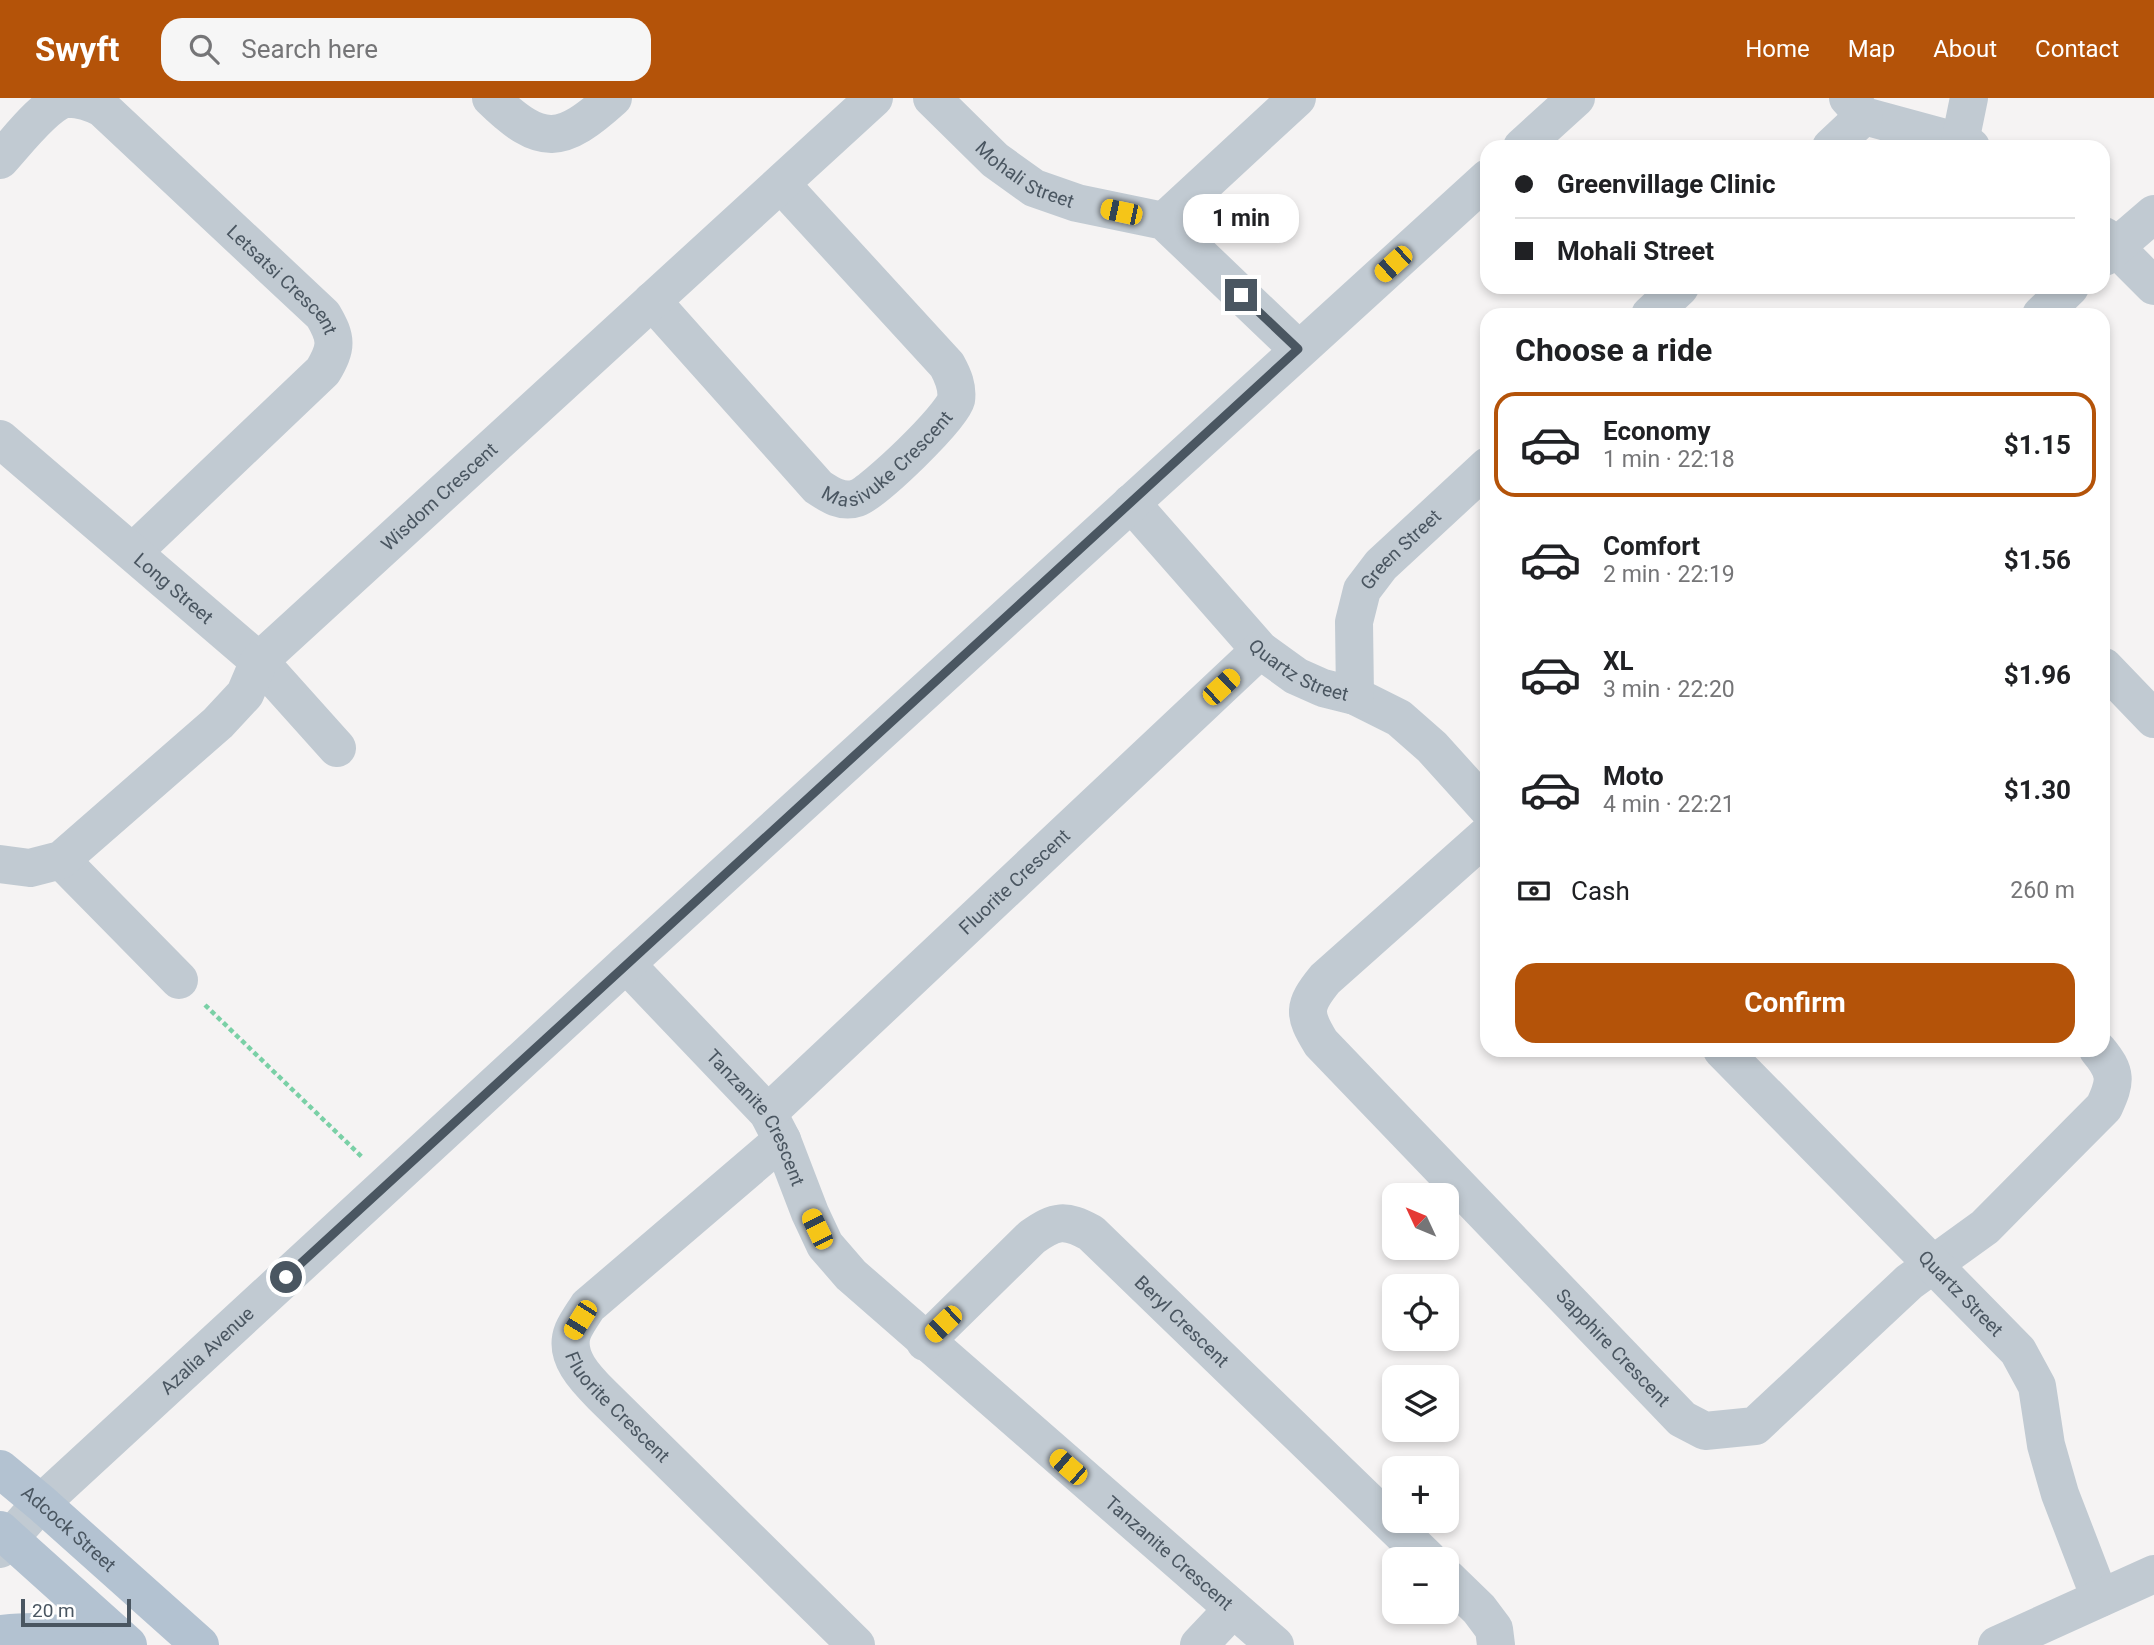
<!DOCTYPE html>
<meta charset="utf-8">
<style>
body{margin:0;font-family:Roboto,sans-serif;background:#f6f6f6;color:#202124;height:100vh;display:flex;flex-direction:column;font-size:26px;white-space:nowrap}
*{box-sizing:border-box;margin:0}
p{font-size:23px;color:#757577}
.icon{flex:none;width:38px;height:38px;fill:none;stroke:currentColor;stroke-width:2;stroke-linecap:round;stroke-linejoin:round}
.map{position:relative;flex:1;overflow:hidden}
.panel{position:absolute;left:1480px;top:210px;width:630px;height:749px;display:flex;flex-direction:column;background:#fff;border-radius:21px;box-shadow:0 4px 10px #0003}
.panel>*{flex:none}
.guide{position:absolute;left:1480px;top:42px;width:630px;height:154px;border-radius:21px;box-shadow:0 4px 10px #0003;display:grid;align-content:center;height:154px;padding:0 35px;background:#fff}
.needle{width:46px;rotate:314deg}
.tools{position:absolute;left:1382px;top:1085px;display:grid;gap:14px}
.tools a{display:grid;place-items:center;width:77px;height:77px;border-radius:14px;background:#fff;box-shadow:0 4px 10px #0003;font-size:35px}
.scale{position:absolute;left:21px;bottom:18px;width:110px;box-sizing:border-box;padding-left:7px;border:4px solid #4a5661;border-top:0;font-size:19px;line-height:24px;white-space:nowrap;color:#4a5661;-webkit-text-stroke:5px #fff;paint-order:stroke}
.end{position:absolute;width:32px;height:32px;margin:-16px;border:9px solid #4a5661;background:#fff;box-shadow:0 0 0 4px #fff}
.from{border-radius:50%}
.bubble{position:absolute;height:49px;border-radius:21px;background:#fff;box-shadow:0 4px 10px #0003;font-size:23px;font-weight:700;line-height:49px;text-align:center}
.car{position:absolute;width:21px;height:42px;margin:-21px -10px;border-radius:9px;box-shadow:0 0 5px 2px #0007;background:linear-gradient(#f5c518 24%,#345 0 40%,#f5c518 0 76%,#345 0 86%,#f5c518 0)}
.guide b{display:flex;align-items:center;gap:24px;height:66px;font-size:26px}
.guide b+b{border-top:2px solid #e0e0e0}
.guide i{width:18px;height:18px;background:#202124}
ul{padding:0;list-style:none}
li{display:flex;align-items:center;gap:21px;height:105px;margin:0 14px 10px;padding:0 21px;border:4px solid transparent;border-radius:21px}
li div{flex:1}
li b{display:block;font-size:26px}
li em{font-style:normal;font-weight:700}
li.on{border-color:#b45309}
li>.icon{width:63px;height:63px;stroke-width:1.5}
h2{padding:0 35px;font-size:32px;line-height:84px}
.pay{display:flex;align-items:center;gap:18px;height:77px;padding:0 35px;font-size:26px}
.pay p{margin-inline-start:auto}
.action{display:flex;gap:14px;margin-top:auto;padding:14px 35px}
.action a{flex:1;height:80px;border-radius:21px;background:#b45309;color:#fff;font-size:28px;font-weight:700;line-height:80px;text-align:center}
header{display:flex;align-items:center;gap:42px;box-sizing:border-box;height:98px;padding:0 35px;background:#b45309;color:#fff}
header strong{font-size:33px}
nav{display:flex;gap:38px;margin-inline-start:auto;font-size:24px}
.search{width:490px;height:63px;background:#f6f6f6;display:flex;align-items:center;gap:18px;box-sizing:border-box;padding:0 24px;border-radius:21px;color:#757577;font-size:26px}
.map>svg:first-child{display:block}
</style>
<header>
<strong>Swyft</strong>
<div class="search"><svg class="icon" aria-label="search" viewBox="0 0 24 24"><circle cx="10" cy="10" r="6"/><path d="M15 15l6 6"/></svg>Search here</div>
<nav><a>Home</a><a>Map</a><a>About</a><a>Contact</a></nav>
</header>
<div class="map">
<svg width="2154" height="1547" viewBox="0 0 2154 1547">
<rect width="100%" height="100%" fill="#f5f3f3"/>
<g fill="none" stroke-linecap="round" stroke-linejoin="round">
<polyline stroke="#7ad0a6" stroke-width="4.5" stroke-dasharray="5 3.5" stroke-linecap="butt" points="205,907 362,1059"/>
<g stroke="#c1cad2" stroke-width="38">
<path d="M491,0C542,50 562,46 613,0"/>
<path id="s1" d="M932,0L995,62L1034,90L1077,105L1164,123L1298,251"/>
<polyline points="1848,0 1864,18 1960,44 1971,49"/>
<polyline points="1960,44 1969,0"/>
<polyline points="1522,49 1576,0"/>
<polyline points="1831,49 1864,18"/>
<path id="s2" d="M0,62C15,46 44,7 65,1C79,0 90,4 102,10L323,217C337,241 337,249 323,273L133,454"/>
<polyline points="1164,123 1297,0"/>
<polyline points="2104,138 2154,188"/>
<polyline points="2104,159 2154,116"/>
<path id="s3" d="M652,203L818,389C830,397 842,405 857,400C874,394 952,319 956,302C958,289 953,278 947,267L781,86"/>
<polyline points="1650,217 1680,189"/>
<polyline points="2041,217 2070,189"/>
<path id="s4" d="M0,341L259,563L337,650"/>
<path id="s5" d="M1131,405L1260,552L1296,578L1323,590L1355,598L1399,620L1432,649L1488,711"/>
<polyline points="2104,569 2154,621"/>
<path id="s6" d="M1355,598L1354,524L1362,492L1381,467L1488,368"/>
<path id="s7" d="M1488,736L1325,881C1303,908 1303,916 1321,945L1682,1321L1705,1333L1755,1328L1909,1184L1985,1129L2104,1009C2116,983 2117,975 2098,952"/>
<polyline points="61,762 179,882"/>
<path id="s8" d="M0,766L30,770L61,762L218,625L245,596L259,563L874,0"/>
<path id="s9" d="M626,866L768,1015L782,1042L810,1115L825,1147L851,1177L1275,1547"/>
<path id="s10" d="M1722,952L2018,1253L2037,1288L2046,1347L2060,1396L2100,1500"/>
<path id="s11" d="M768,1015L1260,552"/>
<path id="s12" d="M782,1042L588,1208C583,1216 577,1224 573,1233C563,1258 586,1281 602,1297L856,1547"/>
<path id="s13" d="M925,1244L1032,1139C1056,1122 1065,1121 1091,1135L1428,1461"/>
<path id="s14" d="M0,1451L41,1405L626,866L1488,80"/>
<polyline points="1447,1480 1479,1511 1494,1531 1496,1547"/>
<polyline points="1199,1547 1232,1512"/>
<polyline points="1997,1547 2154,1476"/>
</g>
<g stroke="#b3c2d1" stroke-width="38">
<path id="s15" d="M0,1371L41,1405L200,1547"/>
<polyline points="0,1432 128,1547"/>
<path d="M0,1536C29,1533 63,1531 89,1547"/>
</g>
</g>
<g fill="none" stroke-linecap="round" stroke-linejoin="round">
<polyline stroke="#4a5661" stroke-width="9" points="286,1179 1298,251 1241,197"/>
</g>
<g text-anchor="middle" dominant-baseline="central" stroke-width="5" stroke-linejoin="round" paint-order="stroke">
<g font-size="19" fill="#4a5661" stroke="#fff">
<text stroke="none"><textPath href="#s1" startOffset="122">Mohali Street</textPath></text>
<text stroke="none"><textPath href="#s2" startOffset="378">Letsatsi Crescent</textPath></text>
<text stroke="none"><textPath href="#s3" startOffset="336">Masivuke Crescent</textPath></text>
<text stroke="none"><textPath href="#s8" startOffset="590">Wisdom Crescent</textPath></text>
<text stroke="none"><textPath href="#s6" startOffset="163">Green Street</textPath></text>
<text stroke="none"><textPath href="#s4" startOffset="229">Long Street</textPath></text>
<text stroke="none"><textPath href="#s5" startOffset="240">Quartz Street</textPath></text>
<text stroke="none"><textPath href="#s11" startOffset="338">Fluorite Crescent</textPath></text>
<text stroke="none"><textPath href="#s9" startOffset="203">Tanzanite Crescent</textPath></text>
<text stroke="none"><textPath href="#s10" startOffset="341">Quartz Street</textPath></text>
<text stroke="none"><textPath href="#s13" startOffset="341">Beryl Crescent</textPath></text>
<text stroke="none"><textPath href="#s7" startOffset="712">Sapphire Crescent</textPath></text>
<text stroke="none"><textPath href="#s14" startOffset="287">Azalia Avenue</textPath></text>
<text stroke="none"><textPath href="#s12" startOffset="378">Fluorite Crescent</textPath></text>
<text stroke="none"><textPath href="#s15" startOffset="91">Adcock Street</textPath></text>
<text stroke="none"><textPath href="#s9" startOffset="812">Tanzanite Crescent</textPath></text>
</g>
</g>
</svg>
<div class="tools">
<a><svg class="needle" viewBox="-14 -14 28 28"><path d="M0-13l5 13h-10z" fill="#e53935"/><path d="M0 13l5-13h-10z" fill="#757577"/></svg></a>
<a><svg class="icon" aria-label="locate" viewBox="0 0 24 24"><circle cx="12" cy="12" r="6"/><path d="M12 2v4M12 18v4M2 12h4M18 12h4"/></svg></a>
<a><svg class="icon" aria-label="layers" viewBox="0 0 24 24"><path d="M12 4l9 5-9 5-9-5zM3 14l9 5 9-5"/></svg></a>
<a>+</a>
<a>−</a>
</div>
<div class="scale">20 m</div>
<i class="end from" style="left:286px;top:1179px"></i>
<i class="end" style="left:1241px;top:197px"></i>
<div class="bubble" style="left:1183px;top:96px;width:116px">1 min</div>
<i class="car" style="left:1121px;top:114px;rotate:282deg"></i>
<i class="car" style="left:1393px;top:166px;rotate:228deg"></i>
<i class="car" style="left:1221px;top:589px;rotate:47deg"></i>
<i class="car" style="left:817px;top:1131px;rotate:334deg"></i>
<i class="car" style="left:580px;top:1222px;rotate:212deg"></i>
<i class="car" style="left:943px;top:1226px;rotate:226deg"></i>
<i class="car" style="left:1068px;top:1369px;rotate:311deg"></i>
<div class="guide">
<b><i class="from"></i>Greenvillage Clinic</b>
<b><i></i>Mohali Street</b>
</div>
<section class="panel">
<h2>Choose a ride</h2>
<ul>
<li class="on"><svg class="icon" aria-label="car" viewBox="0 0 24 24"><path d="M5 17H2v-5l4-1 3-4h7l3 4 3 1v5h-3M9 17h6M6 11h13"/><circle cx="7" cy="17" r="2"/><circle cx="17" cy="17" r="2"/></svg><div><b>Economy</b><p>1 min · 22:18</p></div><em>$1.15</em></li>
<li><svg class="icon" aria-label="car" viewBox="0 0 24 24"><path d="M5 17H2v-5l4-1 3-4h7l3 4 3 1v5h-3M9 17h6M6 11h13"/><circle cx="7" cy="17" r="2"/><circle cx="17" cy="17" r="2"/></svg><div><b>Comfort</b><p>2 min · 22:19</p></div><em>$1.56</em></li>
<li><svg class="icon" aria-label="car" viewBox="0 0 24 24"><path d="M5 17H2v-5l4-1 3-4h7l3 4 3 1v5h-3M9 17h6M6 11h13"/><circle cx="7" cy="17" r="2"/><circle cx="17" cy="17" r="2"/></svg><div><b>XL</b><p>3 min · 22:20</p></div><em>$1.96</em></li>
<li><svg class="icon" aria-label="car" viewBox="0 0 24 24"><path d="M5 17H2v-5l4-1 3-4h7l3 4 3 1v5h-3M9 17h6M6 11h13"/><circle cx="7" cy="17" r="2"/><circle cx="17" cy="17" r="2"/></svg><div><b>Moto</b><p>4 min · 22:21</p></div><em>$1.30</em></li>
</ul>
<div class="pay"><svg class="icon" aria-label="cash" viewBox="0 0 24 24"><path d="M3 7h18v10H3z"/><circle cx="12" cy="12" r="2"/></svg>Cash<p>260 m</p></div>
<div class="action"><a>Confirm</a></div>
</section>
</div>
